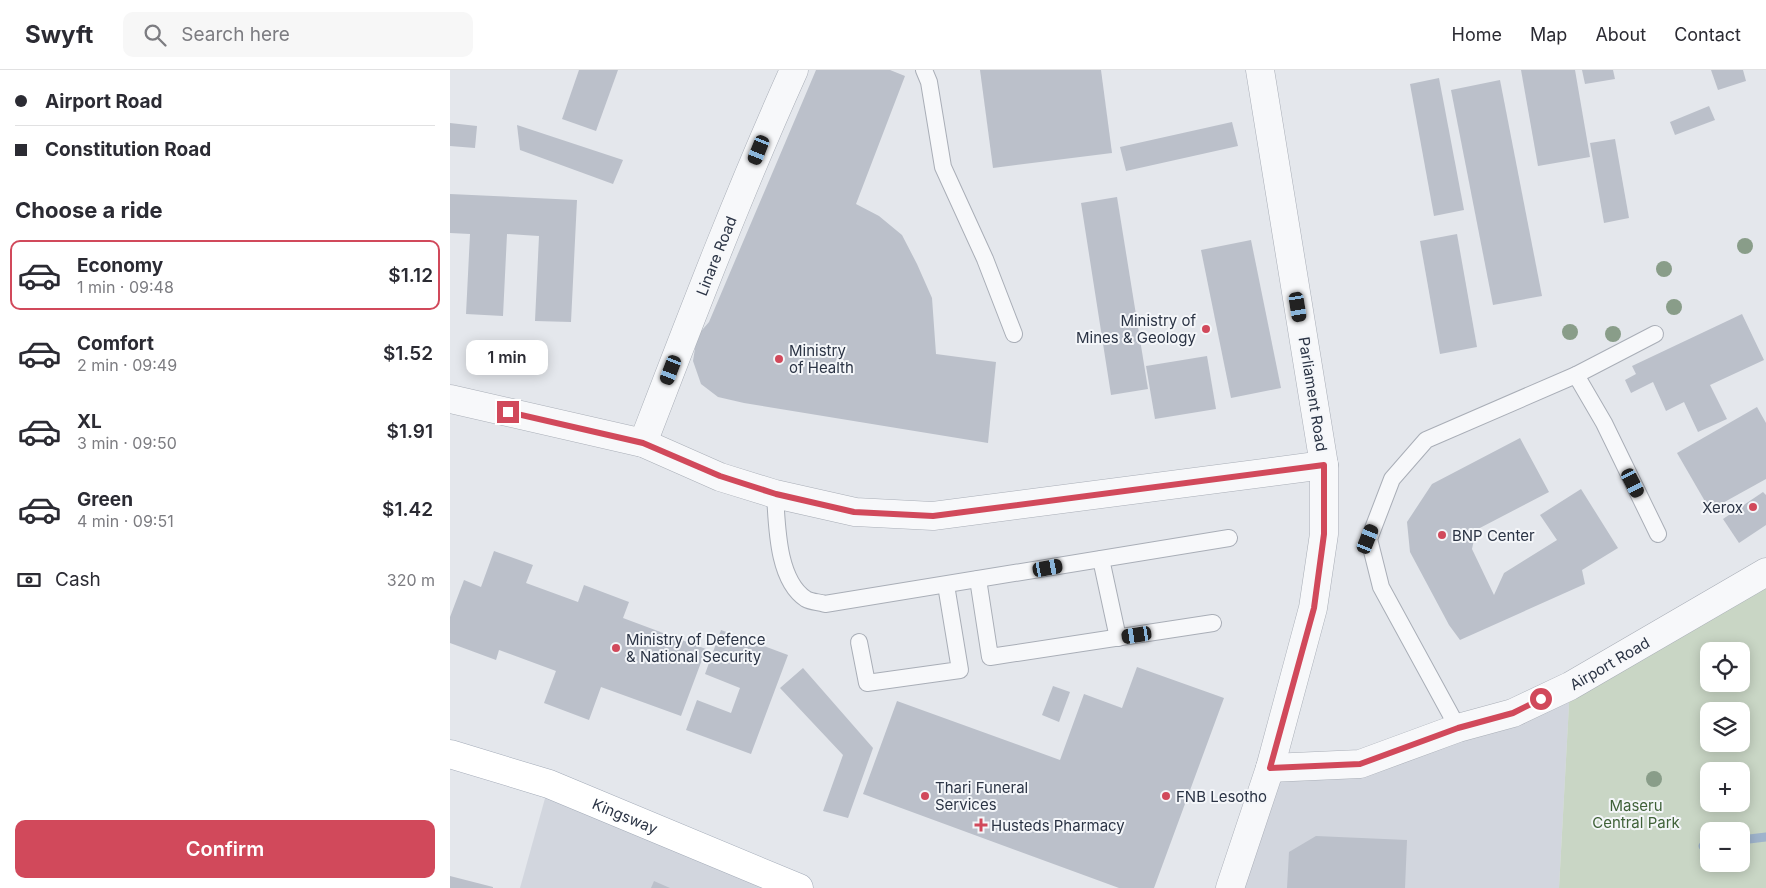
<!DOCTYPE html>
<meta charset="utf-8">
<style>
body{margin:0;font-family:Inter,sans-serif;background:#f7f7f7;color:#2b2b33;height:100vh;display:flex;flex-direction:column;font-size:19px;white-space:nowrap}
*{box-sizing:border-box;margin:0}
p{font-size:16px;color:#7c7c81}
.icon{flex:none;width:28px;height:28px;fill:none;stroke:currentColor;stroke-width:2;stroke-linecap:round;stroke-linejoin:round}
.map{position:relative;flex:1;overflow:hidden}
.panel{display:flex;flex-direction:column;background:#fff;width:450px}
.panel>*{flex:none}
.hud{display:grid;align-content:center;height:110px;padding:0 15px;background:#fff}
.tools{position:absolute;left:1250px;top:572px;display:grid;gap:10px}
.tools a{display:grid;place-items:center;width:50px;height:50px;border-radius:10px;background:#fff;box-shadow:0 2px 12px #0003;font-size:25px}
.end{position:absolute;width:22px;height:22px;margin:-11px;border:6px solid #d1495b;background:#fff;box-shadow:0 0 0 2px #fff}
.from{border-radius:50%}
.bubble{position:absolute;height:35px;border-radius:10px;background:#fff;box-shadow:0 2px 12px #0003;font-size:16px;font-weight:600;line-height:35px;text-align:center}
.car{position:absolute;width:15px;height:30px;margin:-15px -8px;border-radius:6px;box-shadow:0 0 4px 1px #0007;background:linear-gradient(#222 24%,#8ab4d8 0 40%,#222 0 76%,#8ab4d8 0 86%,#222 0)}
.hud b{display:flex;align-items:center;gap:18px;height:48px;font-size:19px}
.hud b+b{border-top:1px solid #e1e1e2}
.hud i{width:12px;height:12px;background:#2b2b33}
ul{padding:0;list-style:none}
li{display:flex;align-items:center;gap:15px;height:70px;margin:0 10px 8px;padding:0 5px;border:2px solid transparent;border-radius:10px}
li div{flex:1}
li b{display:block;font-size:19px}
li em{font-style:normal;font-weight:600}
li.on{border-color:#d1495b}
li>.icon{width:45px;height:45px;stroke-width:1.5}
h2{padding:0 15px;font-size:22px;line-height:60px}
.pay{display:flex;align-items:center;gap:12px;height:55px;padding:0 15px;font-size:19px}
.pay p{margin-inline-start:auto}
.cta{display:flex;gap:10px;margin-top:auto;padding:10px 15px}
.cta a{flex:1;height:58px;border-radius:10px;background:#d1495b;color:#fff;font-size:20px;font-weight:600;line-height:58px;text-align:center}
header{display:flex;align-items:center;gap:30px;box-sizing:border-box;height:70px;padding:0 25px;background:#fff;border-bottom:1px solid #e1e1e2}
header strong{font-size:24px}
nav{display:flex;gap:28px;margin-inline-start:auto;font-size:18px}
.search{width:350px;height:45px;background:#f7f7f7;display:flex;align-items:center;gap:12px;box-sizing:border-box;padding:0 18px;border-radius:10px;color:#7c7c81;font-size:19px}
main{display:flex;flex:1;min-height:0}
.map>svg:first-child{display:block}
</style>
<header>
<strong>Swyft</strong>
<div class="search"><svg class="icon" aria-label="search" viewBox="0 0 24 24"><circle cx="10" cy="10" r="6"/><path d="M15 15l6 6"/></svg>Search here</div>
<nav><a>Home</a><a>Map</a><a>About</a><a>Contact</a></nav>
</header>
<main>
<section class="panel">
<div class="hud">
<b><i class="from"></i>Airport Road</b>
<b><i></i>Constitution Road</b>
</div>
<h2>Choose a ride</h2>
<ul>
<li class="on"><svg class="icon" aria-label="car" viewBox="0 0 24 24"><path d="M5 17H2v-5l4-1 3-4h7l3 4 3 1v5h-3M9 17h6M6 11h13"/><circle cx="7" cy="17" r="2"/><circle cx="17" cy="17" r="2"/></svg><div><b>Economy</b><p>1 min · 09:48</p></div><em>$1.12</em></li>
<li><svg class="icon" aria-label="car" viewBox="0 0 24 24"><path d="M5 17H2v-5l4-1 3-4h7l3 4 3 1v5h-3M9 17h6M6 11h13"/><circle cx="7" cy="17" r="2"/><circle cx="17" cy="17" r="2"/></svg><div><b>Comfort</b><p>2 min · 09:49</p></div><em>$1.52</em></li>
<li><svg class="icon" aria-label="car" viewBox="0 0 24 24"><path d="M5 17H2v-5l4-1 3-4h7l3 4 3 1v5h-3M9 17h6M6 11h13"/><circle cx="7" cy="17" r="2"/><circle cx="17" cy="17" r="2"/></svg><div><b>XL</b><p>3 min · 09:50</p></div><em>$1.91</em></li>
<li><svg class="icon" aria-label="car" viewBox="0 0 24 24"><path d="M5 17H2v-5l4-1 3-4h7l3 4 3 1v5h-3M9 17h6M6 11h13"/><circle cx="7" cy="17" r="2"/><circle cx="17" cy="17" r="2"/></svg><div><b>Green</b><p>4 min · 09:51</p></div><em>$1.42</em></li>
</ul>
<div class="pay"><svg class="icon" aria-label="cash" viewBox="0 0 24 24"><path d="M3 7h18v10H3z"/><circle cx="12" cy="12" r="2"/></svg>Cash<p>320 m</p></div>
<div class="cta"><a>Confirm</a></div>
</section>
<div class="map">
<svg width="1316" height="818" viewBox="0 0 1316 818">
<rect width="100%" height="100%" fill="#e4e7ec"/>
<g fill="#d2d6de">
<polygon points="1120,616 1109,818 780,818 820,698 910,694"/>
<polygon points="99,714 349,818 70,818"/>
</g>
<path fill="#c9d6c5" fill-rule="evenodd" d="M1316,505V818H1109L1120,616ZM1259,581H1291V614H1259ZM1259,641H1291V674H1259ZM1259,701H1291V734H1259ZM1259,761H1291V794H1259Z"/>
<g fill="none" stroke-linecap="round" stroke-linejoin="round">
<g stroke="#9fb4cc" stroke-width="9">
<polyline points="1291,770 1316,767"/>
<polyline points="1253,776 1259,775"/>
</g>
</g>
<g fill="#bbc0ca">
<polygon points="129,0 168,0 146,61 112,49"/>
<polygon points="366,0 440,0 455,6 406,134 429,146 452,165 467,194 482,228 486,284 546,292 538,373 294,333 268,327 251,314 243,291 247,266 259,252"/>
<polygon points="530,0 651,0 662,83 543,98"/>
<polygon points="1071,0 1125,0 1140,87 1088,96"/>
<polygon points="1132,0 1163,0 1165,9 1135,14"/>
<polygon points="1261,0 1293,0 1296,11 1268,20"/>
<polygon points="989,8 1014,140 984,146 960,14"/>
<polygon points="1050,10 1092,226 1043,235 1001,20"/>
<polygon points="1259,36 1265,50 1225,65 1220,52"/>
<polygon points="782,52 788,76 676,101 670,77"/>
<polygon points="0,53 27,56 25,78 0,76"/>
<polygon points="67,55 173,90 163,114 70,80"/>
<polygon points="1165,69 1179,148 1154,153 1140,73"/>
<polygon points="0,124 127,130 121,252 85,251 89,166 57,164 53,246 16,244 20,164 0,163"/>
<polygon points="667,127 698,319 661,325 631,133"/>
<polygon points="1007,164 1027,277 990,284 970,171"/>
<polygon points="801,170 831,318 781,328 751,180"/>
<polygon points="1292,244 1314,290 1260,315 1277,349 1248,362 1234,332 1216,341 1203,312 1181,323 1175,310 1186,304 1182,296"/>
<polygon points="757,286 766,339 705,349 696,296"/>
<polygon points="1307,337 1316,353 1316,409 1260,440 1227,383"/>
<polygon points="1070,368 1099,422 1026,460 1022,479 1044,525 1054,503 1107,470 1090,445 1131,419 1168,478 1132,500 1135,514 1010,570 999,555 960,482 957,452 982,414"/>
<polygon points="1313,422 1316,425 1316,455 1289,473 1273,449"/>
<polygon points="44,481 83,495 76,513 128,532 134,515 179,532 173,548 256,579 231,646 151,617 139,650 94,633 106,601 49,580 46,590 0,573 0,547 14,510 31,517"/>
<polygon points="271,560 338,585 301,684 236,660 247,630 281,643 290,618 255,604"/>
<polygon points="687,597 774,628 704,818 669,818 413,724 447,631 610,690 634,624 672,638"/>
<polygon points="353,598 423,678 398,748 373,741 393,685 330,618"/>
<polygon points="603,616 620,622 609,652 592,645"/>
<polygon points="866,766 957,770 955,818 837,818 839,782"/>
<polygon points="0,806 43,817 43,818 0,818"/>
<polygon points="204,811 220,818 201,818"/>
</g>
<g fill="none" stroke-linecap="round" stroke-linejoin="round">
<g stroke="#a9aeb7" stroke-width="18">
<g id="service">
<polyline points="474,0 479,12 493,97 535,189 564,264"/>
<polyline points="1126,305 1205,264"/>
<path d="M325,424C327,455 327,510 356,529C361,532 369,532 375,534L779,468"/>
<polyline points="651,489 668,568"/>
<polyline points="528,509 540,587 763,553"/>
<polyline points="409,572 417,613 510,600 496,515"/>
<polyline points="1008,658 931,517 919,469 942,409 976,370 1126,305 1154,353 1208,464"/>
</g>
</g>
<g stroke="#a9aeb7" stroke-width="29">
<g id="minor">
<polyline points="0,329 193,373 270,407 325,424 405,442 483,446 874,395"/>
<path id="s1" d="M193,373C241,248 289,122 344,0"/>
<path id="s2" d="M820,698L910,694L1008,658L1063,643L1120,616L1316,502"/>
<polyline points="780,818 820,698 863,538 874,464 874,395 810,0"/>
</g>
</g>
<g stroke="#a3abb8" stroke-width="29">
<g id="primary">
<path id="s3" d="M0,684L99,714L349,818"/>
</g>
</g>
<use href="#service" stroke="#f7f8fa" stroke-width="16"/>
<use href="#minor" stroke="#f7f8fa" stroke-width="28"/>
<use href="#primary" stroke="#fff" stroke-width="28"/>
</g>
<g fill="#899d89">
<circle cx="1295" cy="176" r="8"/>
<circle cx="1214" cy="199" r="8"/>
<circle cx="1224" cy="237" r="8"/>
<circle cx="1120" cy="262" r="8"/>
<circle cx="1163" cy="264" r="8"/>
<circle cx="1204" cy="709" r="8"/>
</g>
<g fill="none" stroke-linecap="round" stroke-linejoin="round">
<polyline stroke="#d1495b" stroke-width="6" points="58,342 193,373 270,406 326,424 404,442 483,446 874,395 874,464 864,538 820,698 910,694 1008,658 1063,643 1091,629"/>
</g>
<g fill="#d1495b" stroke="#f4f6f9" stroke-width="2">
<circle cx="756" cy="259" r="5"/>
<circle cx="329" cy="289" r="5"/>
<circle cx="1303" cy="437" r="5"/>
<circle cx="992" cy="465" r="5"/>
<circle cx="166" cy="578" r="5"/>
<circle cx="475" cy="726" r="5"/>
<circle cx="716" cy="726" r="5"/>
<path d="M528.5 747.5h5v5h5v5h-5v5h-5v-5h-5v-5h5z"/>
</g>
<g text-anchor="middle" dominant-baseline="central" stroke-width="4" stroke-linejoin="round" paint-order="stroke">
<g font-size="15" fill="#2b3445" stroke="#f4f6f9">
<text stroke="none"><textPath href="#s1" startOffset="201">Linare Road</textPath></text>
<text transform="translate(863 324) rotate(81)">Parliament Road</text>
<text stroke="none"><textPath href="#s2" startOffset="360">Airport Road</textPath></text>
<text stroke="none"><textPath href="#s3" startOffset="186">Kingsway</textPath></text>
</g>
<g font-size="15" fill="#2b3445" stroke="#f4f6f9" text-anchor="start">
<text x="746" y="250" text-anchor="end">Ministry of<tspan x="746" dy="17">Mines &amp; Geology</tspan></text>
<text x="339" y="280">Ministry<tspan x="339" dy="17">of Health</tspan></text>
<text x="1293" y="437" text-anchor="end">Xerox</text>
<text x="1002" y="465">BNP Center</text>
<text x="176" y="569">Ministry of Defence<tspan x="176" dy="17">&amp; National Security</tspan></text>
<text x="485" y="717">Thari Funeral<tspan x="485" dy="17">Services</tspan></text>
<text x="726" y="726">FNB Lesotho</text>
<text x="541" y="755">Husteds Pharmacy</text>
</g>
<g font-size="15" fill="#3f6138" stroke="#f4f6f9">
<text x="1186" y="735">Maseru<tspan x="1186" dy="17">Central Park</tspan></text>
</g>
</g>
</svg>
<div class="tools">
<a><svg class="icon" aria-label="locate" viewBox="0 0 24 24"><circle cx="12" cy="12" r="6"/><path d="M12 2v4M12 18v4M2 12h4M18 12h4"/></svg></a>
<a><svg class="icon" aria-label="layers" viewBox="0 0 24 24"><path d="M12 4l9 5-9 5-9-5zM3 14l9 5 9-5"/></svg></a>
<a>+</a>
<a>−</a>
</div>
<i class="end from" style="left:1091px;top:629px"></i>
<i class="end" style="left:58px;top:342px"></i>
<div class="bubble" style="left:16px;top:270px;width:82px">1 min</div>
<i class="car" style="left:309px;top:80px;rotate:202deg"></i>
<i class="car" style="left:848px;top:237px;rotate:171deg"></i>
<i class="car" style="left:221px;top:300px;rotate:201deg"></i>
<i class="car" style="left:1183px;top:413px;rotate:153deg"></i>
<i class="car" style="left:918px;top:469px;rotate:22deg"></i>
<i class="car" style="left:598px;top:498px;rotate:80deg"></i>
<i class="car" style="left:687px;top:565px;rotate:261deg"></i>
</div>
</main>
